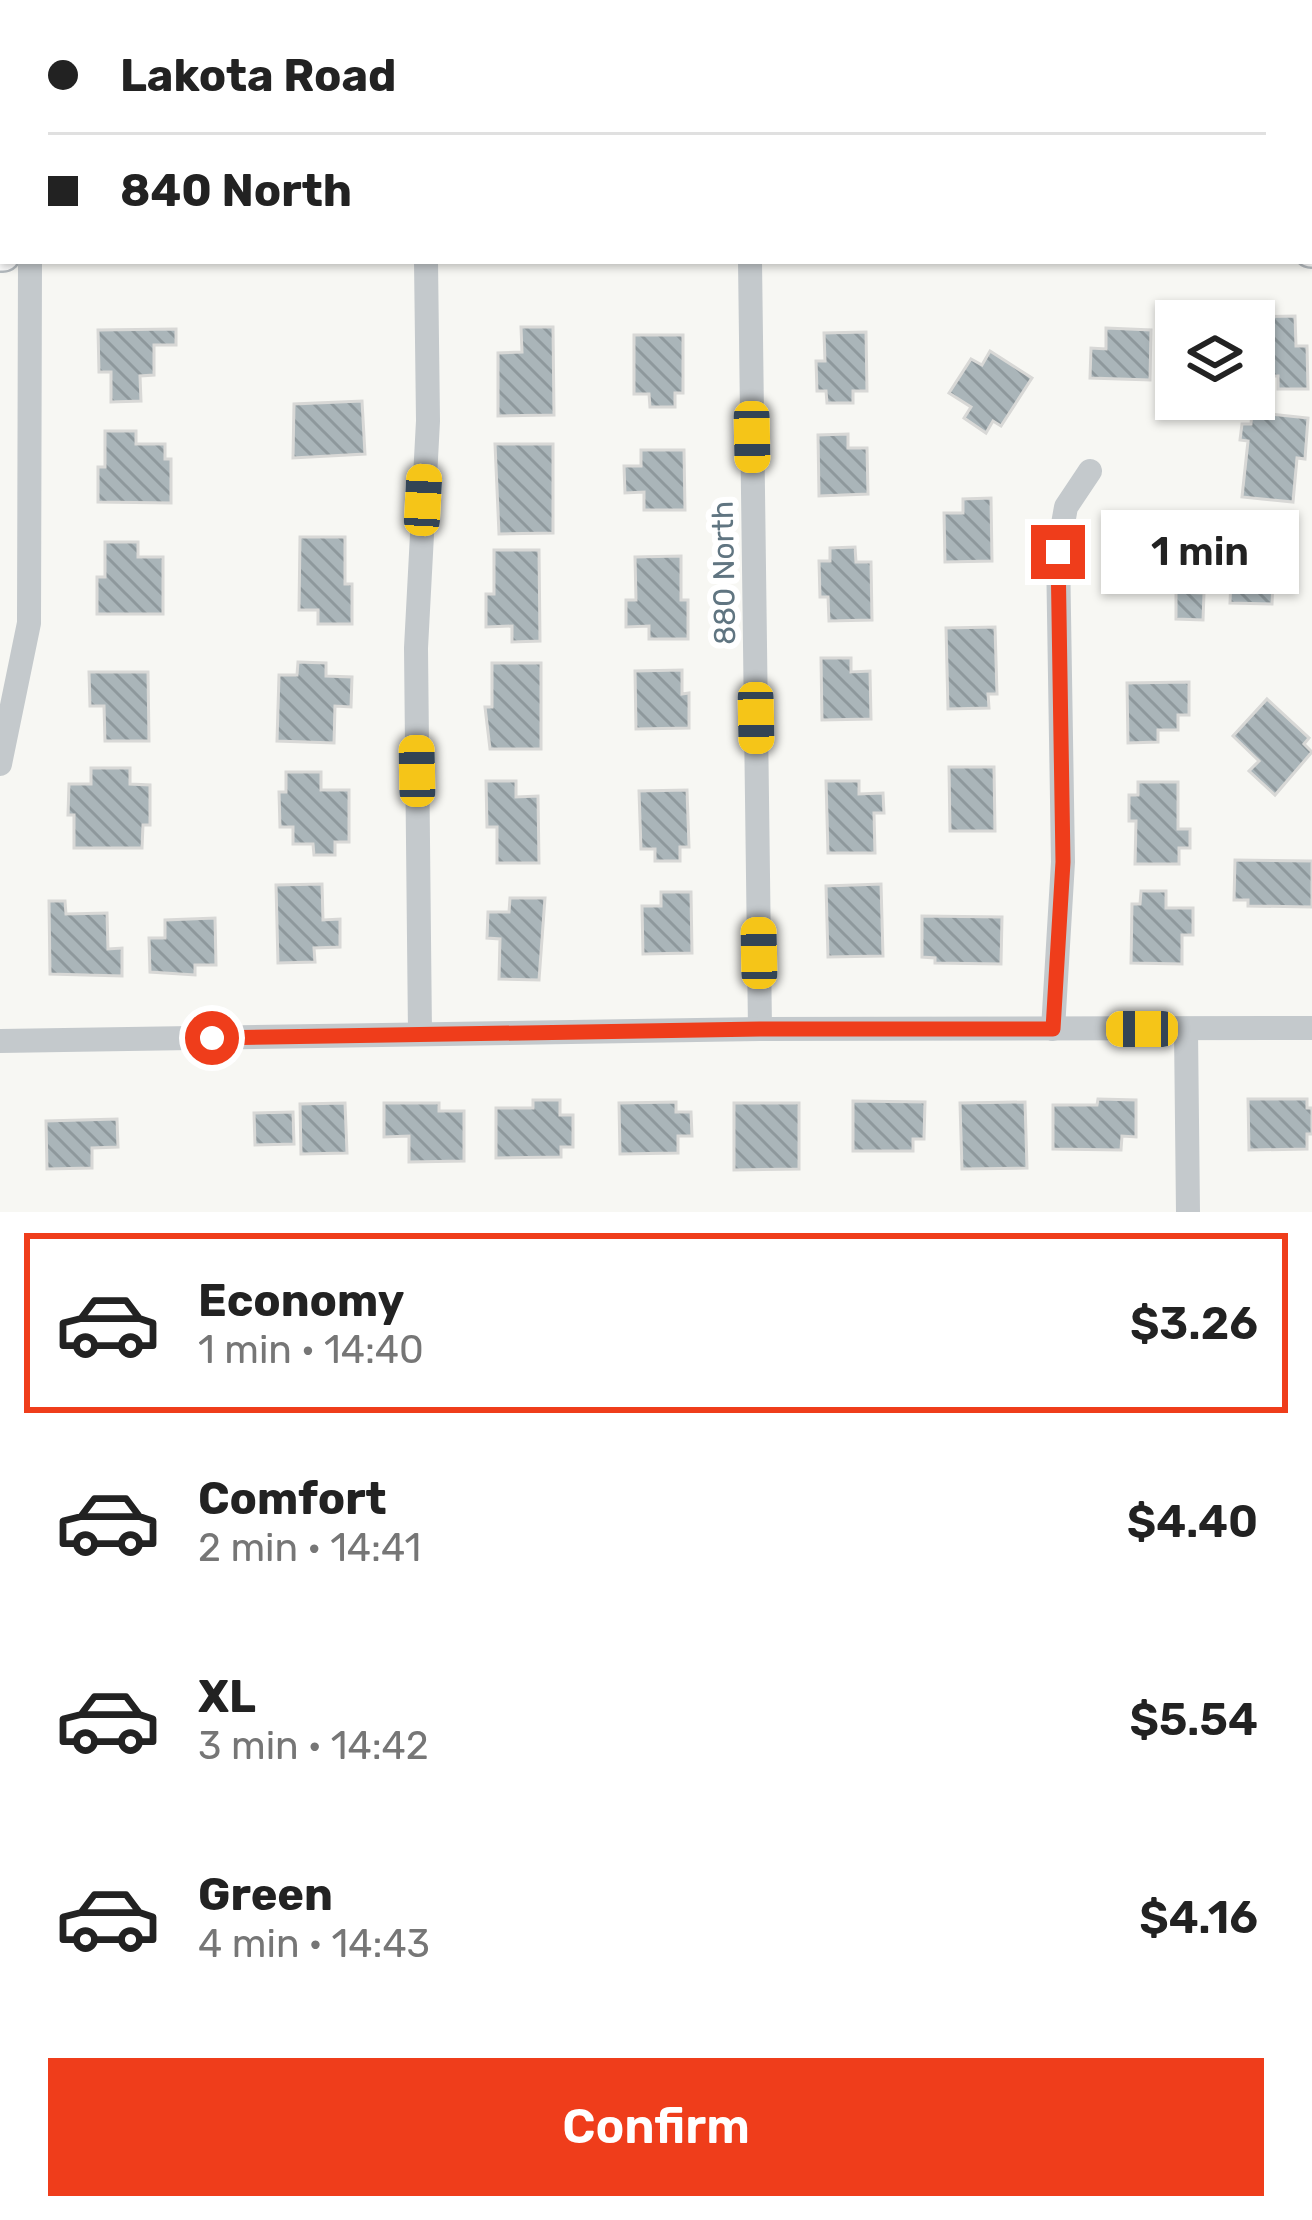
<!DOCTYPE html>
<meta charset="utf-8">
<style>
body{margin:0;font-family:Rubik,sans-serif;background:#f2f2f2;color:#222;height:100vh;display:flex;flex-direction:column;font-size:45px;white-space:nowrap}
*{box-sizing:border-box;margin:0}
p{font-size:39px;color:#767676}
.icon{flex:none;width:66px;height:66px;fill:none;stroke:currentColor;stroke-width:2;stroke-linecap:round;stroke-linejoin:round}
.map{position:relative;height:1212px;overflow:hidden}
.sheet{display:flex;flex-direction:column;background:#fff;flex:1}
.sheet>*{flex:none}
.guide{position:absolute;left:0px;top:0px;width:1314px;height:264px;box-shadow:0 3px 9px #0004;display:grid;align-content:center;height:264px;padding:0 48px;background:#fff}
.controls{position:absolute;left:1155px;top:300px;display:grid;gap:24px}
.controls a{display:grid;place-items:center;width:120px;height:120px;border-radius:0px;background:#fff;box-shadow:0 3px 9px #0004;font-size:60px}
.end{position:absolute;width:54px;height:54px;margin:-27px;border:15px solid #ef3d1b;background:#fff;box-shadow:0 0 0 6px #fff}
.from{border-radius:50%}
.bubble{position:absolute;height:84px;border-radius:0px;background:#fff;box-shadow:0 3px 9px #0004;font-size:39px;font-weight:600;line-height:84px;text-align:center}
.car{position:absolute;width:36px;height:72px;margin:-36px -18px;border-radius:15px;box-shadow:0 0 9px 3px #0007;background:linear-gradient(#f5c518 24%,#345 0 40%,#f5c518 0 76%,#345 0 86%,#f5c518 0)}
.guide b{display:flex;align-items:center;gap:42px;height:114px;font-size:45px}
.guide b+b{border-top:3px solid #e0e0e0}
.guide i{width:30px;height:30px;background:#222}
ul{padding:21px 0 0;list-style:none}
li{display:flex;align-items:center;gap:36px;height:180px;margin:0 24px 18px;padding:0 24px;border:6px solid transparent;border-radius:0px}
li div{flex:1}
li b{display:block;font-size:45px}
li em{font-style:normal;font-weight:600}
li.on{border-color:#ef3d1b}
li>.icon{width:108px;height:108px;stroke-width:1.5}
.action{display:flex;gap:24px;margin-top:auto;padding:24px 48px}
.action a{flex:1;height:138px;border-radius:0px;background:#ef3d1b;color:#fff;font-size:48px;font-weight:600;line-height:138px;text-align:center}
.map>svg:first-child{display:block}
</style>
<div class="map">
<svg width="1312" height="1212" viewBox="0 0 1312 1212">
<defs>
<pattern id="building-back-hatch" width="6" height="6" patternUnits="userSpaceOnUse" patternTransform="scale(3)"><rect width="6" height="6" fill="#aab5b9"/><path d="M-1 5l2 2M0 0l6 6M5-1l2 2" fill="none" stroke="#8e989c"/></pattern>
</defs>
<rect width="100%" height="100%" fill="#f7f7f3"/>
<g fill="url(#building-back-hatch)" stroke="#d8d8d6" stroke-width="3">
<polygon points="1295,316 1296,346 1307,346 1308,389 1278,389 1278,376 1254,376 1254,321 1244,321 1244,317"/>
<polygon points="521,327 553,327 554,415 498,416 498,353 522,352"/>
<polygon points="1106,328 1151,330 1150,380 1090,378 1091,348 1106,349"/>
<polygon points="176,329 176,345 154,345 154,375 140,376 141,401 111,402 111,372 99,372 98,330"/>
<polygon points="866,332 867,391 853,391 853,403 827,403 826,391 817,391 816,361 825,361 824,333"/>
<polygon points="634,335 683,335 683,393 675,393 675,407 650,407 649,394 634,394"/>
<polygon points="990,351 1032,378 1001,426 993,421 986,433 964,418 971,407 949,393 971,359 982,365"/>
<polygon points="362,401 365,454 293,458 294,404"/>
<polygon points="1252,412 1308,418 1305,459 1297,458 1293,502 1242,497 1248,441 1240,440 1242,424 1251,424"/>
<polygon points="105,431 136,431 136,444 165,444 165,459 171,459 171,503 98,502 98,467 105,467"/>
<polygon points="848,434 848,448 867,448 868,494 819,496 818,435"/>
<polygon points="495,444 553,444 553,533 499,534"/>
<polygon points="641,450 684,450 685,510 644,510 644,492 625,493 624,466 641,466"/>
<polygon points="991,498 992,561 945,562 944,513 963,513 963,499"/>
<polygon points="1233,527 1296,529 1295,556 1274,555 1272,604 1230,603"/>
<polygon points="300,537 345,537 345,584 352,584 352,624 318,624 318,610 299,610"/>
<polygon points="105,542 138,542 138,557 163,557 163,614 97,614 97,577 105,577"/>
<polygon points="855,547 856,562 871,562 872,620 829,621 828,597 820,597 819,561 830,561 830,548"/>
<polygon points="494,550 539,550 540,641 512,642 512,626 486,627 486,594 494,594"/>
<polygon points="681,556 681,600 688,600 688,639 649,639 649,626 626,627 626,600 636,600 635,557"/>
<polygon points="1176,592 1204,593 1203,620 1176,619"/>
<polygon points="995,627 997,694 988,694 989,708 948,709 946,628"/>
<polygon points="821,658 851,658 851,672 870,671 871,719 822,720"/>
<polygon points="298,662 326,663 326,676 352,677 351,707 335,706 334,743 277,741 279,675 297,675"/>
<polygon points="492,663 541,663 541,749 490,749 485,707 492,707"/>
<polygon points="682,670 682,694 689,693 689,728 636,729 635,671"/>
<polygon points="89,672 148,672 149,741 105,741 104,706 90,706"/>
<polygon points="1189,682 1189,715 1178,715 1178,730 1158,730 1158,742 1128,743 1127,683"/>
<polygon points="1267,699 1309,738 1304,744 1312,752 1275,795 1249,771 1259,761 1233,736"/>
<polygon points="949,767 994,767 995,831 950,831"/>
<polygon points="91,768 130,768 130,784 150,785 150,825 143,825 142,848 74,848 74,815 68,815 69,784 91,784"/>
<polygon points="286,772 321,772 321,790 349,790 349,842 335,842 335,855 314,855 313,844 293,844 293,827 280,827 279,792 286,792"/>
<polygon points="486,781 516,781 516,797 538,796 539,863 497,863 497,827 487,827"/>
<polygon points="826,781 859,781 859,794 883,793 884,813 874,813 875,853 828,853"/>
<polygon points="1138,782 1178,782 1178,829 1190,829 1190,848 1179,848 1179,864 1135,864 1136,821 1129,821 1129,795 1138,795"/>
<polygon points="687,790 689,847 680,847 680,861 655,861 655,849 641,849 639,791"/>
<polygon points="1235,860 1312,861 1312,907 1248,906 1248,900 1234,900"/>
<polygon points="322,884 323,920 340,919 340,947 314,948 315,962 278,963 276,885"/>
<polygon points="881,884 883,956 828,957 826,886"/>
<polygon points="1141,891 1166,891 1166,908 1193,908 1193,935 1182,935 1182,964 1131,963 1132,904 1140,904"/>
<polygon points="661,892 691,892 692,953 643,954 642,906 661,906"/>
<polygon points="510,898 545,898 539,980 499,979 500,939 487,938 488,912 509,912"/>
<polygon points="49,901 65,901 66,914 107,913 108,949 122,948 122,976 50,974"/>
<polygon points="922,916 1002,917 1001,964 935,963 935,958 922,957"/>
<polygon points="215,918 216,965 195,965 195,975 150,972 149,938 165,938 165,920"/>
<polygon points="1098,1099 1136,1100 1136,1137 1122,1136 1121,1150 1053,1149 1053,1105 1097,1105"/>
<polygon points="1248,1099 1307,1099 1307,1108 1312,1108 1312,1134 1307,1134 1307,1149 1249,1150"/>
<polygon points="533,1100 560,1100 560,1115 573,1115 573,1147 561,1147 561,1157 496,1158 496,1108 533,1108"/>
<polygon points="853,1101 925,1102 924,1139 913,1139 913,1151 853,1151"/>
<polygon points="676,1102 676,1112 691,1112 692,1136 678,1136 678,1153 620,1154 619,1103"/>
<polygon points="1025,1102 1027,1168 962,1169 960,1103"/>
<polygon points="345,1103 347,1153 301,1154 300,1104"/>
<polygon points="384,1103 439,1103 439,1111 464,1111 464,1161 409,1162 409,1136 384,1137"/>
<polygon points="734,1103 799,1103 799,1169 734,1170"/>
<polygon points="293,1112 294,1144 255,1145 254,1113"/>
<polygon points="117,1119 118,1147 92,1148 92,1168 47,1169 46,1121"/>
</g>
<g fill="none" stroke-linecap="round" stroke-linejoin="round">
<g stroke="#b6bcc0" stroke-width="38">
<g id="secondary">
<polyline points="1311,250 1312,250"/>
<polyline points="0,254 3,254"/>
</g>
</g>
<polyline stroke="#c4c9cc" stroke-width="12" points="984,0 986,3"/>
<g stroke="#c4c9cc" stroke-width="24">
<polyline points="422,0 423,3"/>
<polyline points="0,11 3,11"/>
<polyline points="1311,30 1312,30"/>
<polyline points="750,261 760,1029"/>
<polyline points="0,764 29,623 30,261"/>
<polyline points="1053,1029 1063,862 1058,552 1066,507 1090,471"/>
<polyline points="1186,1030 1188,1212"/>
<polyline points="420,1034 416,648 428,421 426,261"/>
<polyline points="0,1041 760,1029 1312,1028"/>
</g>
<use href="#secondary" stroke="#fff" stroke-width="33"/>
</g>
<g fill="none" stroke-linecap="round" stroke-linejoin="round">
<polyline stroke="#ef3d1b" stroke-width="15" points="212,1038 760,1029 1053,1029 1063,862 1058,552"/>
</g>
<g text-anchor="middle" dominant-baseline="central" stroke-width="12" stroke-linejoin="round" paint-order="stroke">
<g font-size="30" fill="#607581" stroke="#fff">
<text transform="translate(724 573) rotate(-91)">880 North</text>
</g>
</g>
</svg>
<div class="controls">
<a><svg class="icon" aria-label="layers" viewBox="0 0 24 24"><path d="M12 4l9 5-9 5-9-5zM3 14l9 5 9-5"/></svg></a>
</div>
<i class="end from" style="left:212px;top:1038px"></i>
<i class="end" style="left:1058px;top:552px"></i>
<div class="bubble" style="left:1101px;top:510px;width:198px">1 min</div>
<i class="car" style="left:752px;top:437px;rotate:179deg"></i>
<i class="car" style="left:423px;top:500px;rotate:3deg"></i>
<i class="car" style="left:756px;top:718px;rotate:179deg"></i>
<i class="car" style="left:417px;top:771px;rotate:359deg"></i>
<i class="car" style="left:759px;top:953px;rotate:359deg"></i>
<i class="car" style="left:1142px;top:1029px;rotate:270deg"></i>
<div class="guide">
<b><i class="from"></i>Lakota Road</b>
<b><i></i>840 North</b>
</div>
</div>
<section class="sheet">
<ul>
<li class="on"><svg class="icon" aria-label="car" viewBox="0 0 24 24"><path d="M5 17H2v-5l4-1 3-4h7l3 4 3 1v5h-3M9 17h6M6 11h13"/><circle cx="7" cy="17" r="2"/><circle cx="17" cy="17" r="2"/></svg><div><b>Economy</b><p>1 min · 14:40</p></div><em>$3.26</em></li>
<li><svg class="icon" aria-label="car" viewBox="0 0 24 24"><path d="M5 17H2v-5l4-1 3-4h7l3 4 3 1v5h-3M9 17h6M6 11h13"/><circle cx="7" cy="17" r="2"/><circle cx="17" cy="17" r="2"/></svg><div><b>Comfort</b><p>2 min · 14:41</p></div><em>$4.40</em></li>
<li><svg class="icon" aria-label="car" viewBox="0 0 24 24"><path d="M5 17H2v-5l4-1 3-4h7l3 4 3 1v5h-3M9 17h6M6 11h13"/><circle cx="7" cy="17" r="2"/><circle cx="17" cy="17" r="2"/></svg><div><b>XL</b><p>3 min · 14:42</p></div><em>$5.54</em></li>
<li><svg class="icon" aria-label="car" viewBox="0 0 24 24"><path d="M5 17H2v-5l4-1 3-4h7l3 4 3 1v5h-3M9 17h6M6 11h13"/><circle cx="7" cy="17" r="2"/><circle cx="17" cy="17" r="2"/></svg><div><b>Green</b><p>4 min · 14:43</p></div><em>$4.16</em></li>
</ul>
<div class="action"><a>Confirm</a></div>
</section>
